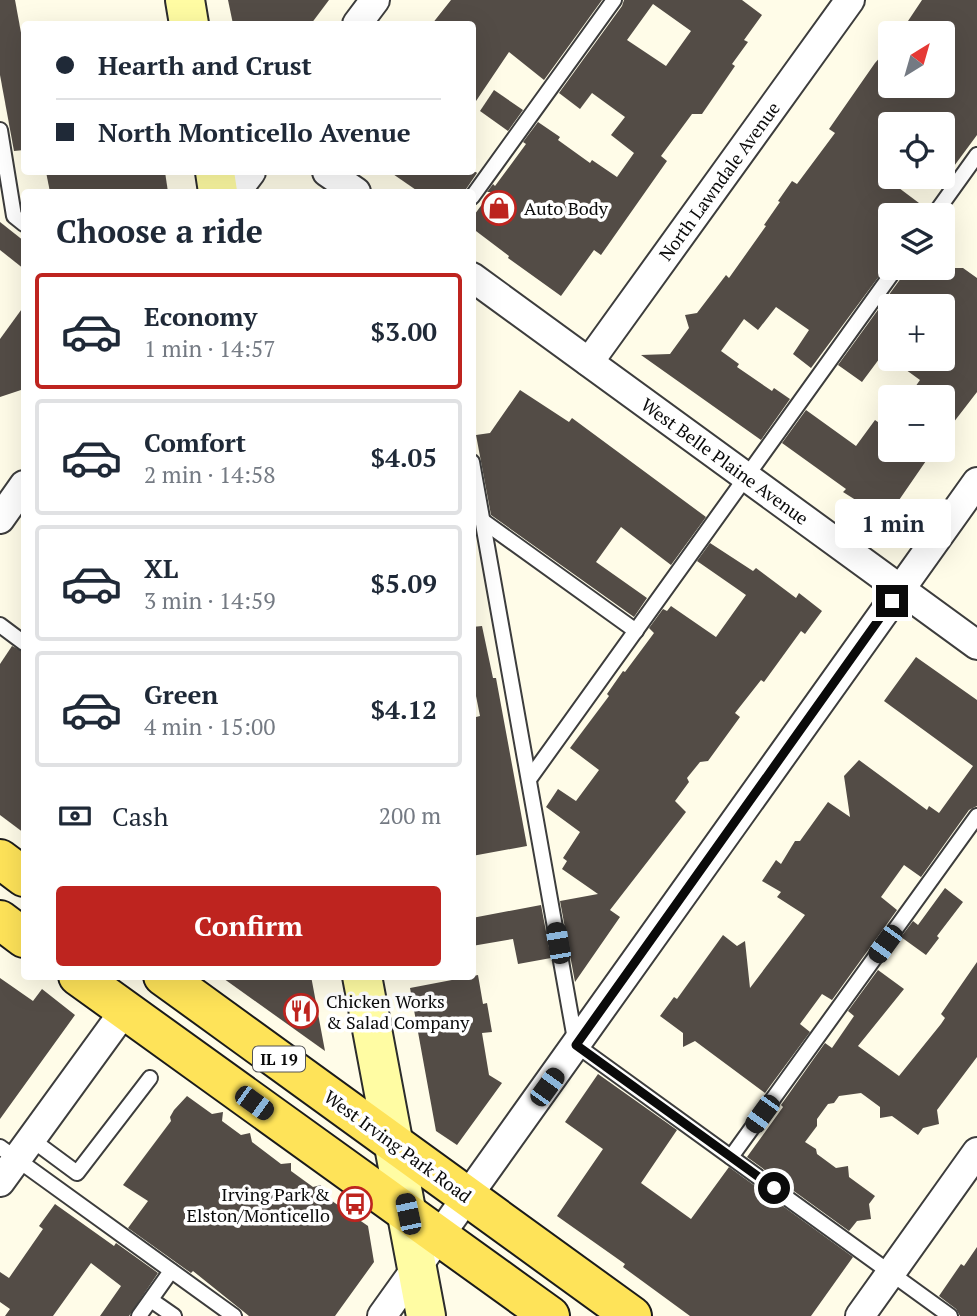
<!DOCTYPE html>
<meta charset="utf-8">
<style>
body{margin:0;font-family:"PT Serif",serif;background:#f2f2f3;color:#1f2937;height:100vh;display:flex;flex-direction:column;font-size:26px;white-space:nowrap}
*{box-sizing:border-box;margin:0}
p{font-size:23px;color:#747a83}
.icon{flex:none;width:38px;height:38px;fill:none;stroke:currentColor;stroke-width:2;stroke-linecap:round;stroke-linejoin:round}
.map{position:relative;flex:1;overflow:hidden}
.sheet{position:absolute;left:21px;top:189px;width:455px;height:791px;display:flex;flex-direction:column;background:#fff;border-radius:7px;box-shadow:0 7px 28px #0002}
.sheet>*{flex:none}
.top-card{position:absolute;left:21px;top:21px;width:455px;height:154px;border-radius:7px;box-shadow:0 7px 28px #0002;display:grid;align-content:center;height:154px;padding:0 35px;background:#fff}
.needle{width:46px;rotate:37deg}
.buttons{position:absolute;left:878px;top:21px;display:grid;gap:14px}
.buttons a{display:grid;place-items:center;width:77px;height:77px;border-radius:7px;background:#fff;box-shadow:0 7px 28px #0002;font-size:35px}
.end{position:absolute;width:32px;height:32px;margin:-16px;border:9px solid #0a0a0a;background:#fff;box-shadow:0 0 0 4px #fff}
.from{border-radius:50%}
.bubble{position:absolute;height:49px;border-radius:7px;background:#fff;box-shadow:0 7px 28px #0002;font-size:23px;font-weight:700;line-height:49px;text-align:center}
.car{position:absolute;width:21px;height:42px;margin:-21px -10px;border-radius:9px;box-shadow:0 0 5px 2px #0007;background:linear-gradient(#222 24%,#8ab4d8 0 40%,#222 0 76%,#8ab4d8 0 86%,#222 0)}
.top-card b{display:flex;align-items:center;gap:24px;height:66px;font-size:26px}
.top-card b+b{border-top:2px solid #e0e1e3}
.top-card i{width:18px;height:18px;background:#1f2937}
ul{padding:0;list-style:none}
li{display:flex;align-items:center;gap:21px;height:116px;margin:0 14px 10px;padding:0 21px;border:4px solid #e0e1e3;border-radius:7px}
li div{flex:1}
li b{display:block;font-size:26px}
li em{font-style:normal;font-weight:700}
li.on{border-color:#be241f}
li>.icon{width:63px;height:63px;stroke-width:1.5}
h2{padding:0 35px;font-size:32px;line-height:84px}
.pay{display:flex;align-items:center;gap:18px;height:77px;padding:0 35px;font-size:26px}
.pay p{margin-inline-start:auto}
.primary-button{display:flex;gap:14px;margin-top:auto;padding:14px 35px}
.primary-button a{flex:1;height:80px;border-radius:7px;background:#be241f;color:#fff;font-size:28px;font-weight:700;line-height:80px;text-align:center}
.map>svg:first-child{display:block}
</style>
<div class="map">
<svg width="977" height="1316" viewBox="0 0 977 1316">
<rect width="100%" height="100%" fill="#fffce8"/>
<g fill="#534c46" fill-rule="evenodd">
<polygon points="0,0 15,0 24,49 24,150 14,151 0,75"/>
<polygon points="228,0 329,0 311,24 233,24"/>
<polygon points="451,0 602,0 544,80 509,52 472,107 472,24 432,24"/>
<path d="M624,0H742L762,15L744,40L748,42L732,64L735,66L702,114H692L661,156L667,161L601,255L594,250L561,296L508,258L509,256L472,228V218L491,192H487L493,184L495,186L526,144L523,142L538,122L560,137L558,140L590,163L592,160L617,177L634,153L611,135L625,117L592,93L580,109L559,93L622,6ZM653,4L691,31L666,66L627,40Z"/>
<polygon points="922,0 977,0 977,135 943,181 943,124 891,124 891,182 927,209 925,215 885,215 891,219 891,260 811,368 793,354 809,330 776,307 758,330 744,319 721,351 739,364 737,367 772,391 774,388 790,399 761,440 641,355 670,354 689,328 685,315 697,313 726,275 729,278 766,226 764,225 780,202 778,201 792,181 797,184 835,133 829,129 875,63 891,45 891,86 943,86 943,33 900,33"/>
<polygon points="494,90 523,110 508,131 480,111"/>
<polygon points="46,172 165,172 168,192 50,192"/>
<polygon points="390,172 476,172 477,173 464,192 419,192"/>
<polygon points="0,222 24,241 24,269 0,250"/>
<polygon points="905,268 963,268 977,278 977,392 943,436 943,397 908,397 920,380 891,359 943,359 943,306 891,306 891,343 862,382 838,365 904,274"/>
<polygon points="24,306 24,389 0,397 0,339"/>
<polygon points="520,390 569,422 572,418 706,517 671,565 621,527 596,562 647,598 634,617 491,515 476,435 490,433"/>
<polygon points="806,410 856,446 875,420 891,431 891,450 917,450 928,458 886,519 843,492 846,489 782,443"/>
<polygon points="710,543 753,571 756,568 796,598 799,593 822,611 805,634 801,631 764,682 761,680 735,713 740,717 708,761 700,762 687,778 689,782 675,801 686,812 610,910 620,917 575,982 560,901 598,894 562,869 567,861 563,858 580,832 546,807 558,789 576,801 599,770 570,748 609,696 607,694 623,671 625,672 654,633 649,628 663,609 667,611 671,606 716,637 746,595 697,561"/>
<polygon points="482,626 493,678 496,678 527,846 472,856 472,718 480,716 472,676 472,627"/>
<polygon points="12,646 24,652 24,833 0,815 0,664"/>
<polygon points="916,657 977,700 977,806 969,810 921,877 904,865 881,897 897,910 832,1000 822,994 800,1024 810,1032 765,1093 695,1041 683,1047 683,1033 660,1016 674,997 677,999 723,935 737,946 745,941 750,988 805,915 777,897 781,892 762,881 776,860 781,864 795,841 800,841 828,802 850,817 844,776 859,760 927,810 929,806 939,813 973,766 884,701"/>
<polygon points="945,888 963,902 937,936 939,938 926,955 901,937 913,921 918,925"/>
<polygon points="541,905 551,958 518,964 513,939 472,946 472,918"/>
<polygon points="977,962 977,1057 937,1110 939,1124 923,1128 918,1135 892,1116 880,1118 880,1107 861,1093 839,1096 834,1103 828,1104 817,1119 817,1126 805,1142 816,1149 817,1154 836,1168 848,1166 849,1177 875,1196 869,1204 871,1219 857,1221 849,1231 747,1157 783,1107 781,1105 825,1043 832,1048 854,1016 848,1011 878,970 904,989 858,1046 899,1076 941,1024 945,1018 941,1014"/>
<polygon points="478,975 483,1004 487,1003 492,1032 482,1033 489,1075 502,1083 457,1145 436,1131 410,988"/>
<polygon points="220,976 311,976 325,1051"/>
<polygon points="0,978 33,1001 42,989 75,1015 0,1119"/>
<polygon points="598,1074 677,1130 641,1183 691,1219 729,1167 853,1257 811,1316 690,1316 623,1267 625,1264 557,1216 603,1149 565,1122"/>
<polygon points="187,1096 212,1114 223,1112 222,1121 241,1135 250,1133 252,1142 281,1164 291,1163 291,1171 313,1187 321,1185 322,1194 368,1226 374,1262 335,1316 249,1316 193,1271 191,1273 128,1228 148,1201 123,1185 171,1121 170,1117 174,1110"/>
<polygon points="55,1204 114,1246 116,1243 158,1273 129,1316 100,1316 121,1286 91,1263 53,1316 5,1316 10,1309 0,1302 0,1272 9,1278 43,1229 39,1226"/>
<polygon points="977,1247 977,1316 960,1316 956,1309 939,1296 961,1264 964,1266"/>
</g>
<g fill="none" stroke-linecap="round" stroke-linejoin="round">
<g stroke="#3d3d3d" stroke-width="18">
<g id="lane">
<polyline points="0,130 14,216 24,224"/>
<polyline points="472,197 614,0"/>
<polyline points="934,215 977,155"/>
<polyline points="472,462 576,1045 950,1316"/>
<polyline points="483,521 636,631"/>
<polyline points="0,625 24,643"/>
<polyline points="530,778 896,268"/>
<polyline points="31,1139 77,1173 150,1078"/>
<polyline points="0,1147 234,1316"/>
<polyline points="731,1157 977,816"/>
<polyline points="151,1300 174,1316"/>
<polyline points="139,1316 171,1271"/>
</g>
</g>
<g stroke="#3d3d3d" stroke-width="32">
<g id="street">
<polyline points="357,24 375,0"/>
<polyline points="327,172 356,192"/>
<polyline points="236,192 251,172"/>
<polyline points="472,277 977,645"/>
<polyline points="589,362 850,0"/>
<polyline points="0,519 24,485"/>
<polyline points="0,1182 125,1010"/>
<polyline points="382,1316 977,482"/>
<polyline points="860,1316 977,1152"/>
</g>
</g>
<g stroke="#2c2c2c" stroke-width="42">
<g id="secondary">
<polyline points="185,0 189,24"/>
<polyline points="215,172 218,192"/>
<polyline points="362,976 426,1316"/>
</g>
</g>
<g stroke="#1b1b1b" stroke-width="42">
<g id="primary">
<polyline points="0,859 24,877"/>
<polyline points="0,920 24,938"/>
<polyline points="78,976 550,1316"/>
<polyline points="163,976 632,1316"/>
</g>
</g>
<use href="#lane" stroke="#fff" stroke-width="14"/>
<use href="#street" stroke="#fff" stroke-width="28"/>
<use href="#secondary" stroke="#fffca3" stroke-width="38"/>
<use href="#primary" stroke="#fee359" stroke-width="38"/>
</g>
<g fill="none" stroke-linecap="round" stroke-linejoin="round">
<polyline stroke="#0a0a0a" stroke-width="9" points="774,1188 576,1045 892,601"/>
</g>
<defs>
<g id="shop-ring" transform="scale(1.75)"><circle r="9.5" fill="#fff" stroke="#be241f" stroke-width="1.5"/><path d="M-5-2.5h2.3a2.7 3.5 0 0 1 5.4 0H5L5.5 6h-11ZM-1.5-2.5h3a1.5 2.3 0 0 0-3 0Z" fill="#be241f"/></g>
<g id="restaurant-ring" transform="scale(1.75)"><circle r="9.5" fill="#fff" stroke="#be241f" stroke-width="1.5"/><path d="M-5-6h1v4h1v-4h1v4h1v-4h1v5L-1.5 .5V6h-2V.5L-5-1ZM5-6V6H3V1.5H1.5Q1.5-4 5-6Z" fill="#be241f"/></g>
<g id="bus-ring" transform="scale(1.75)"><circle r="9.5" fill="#fff" stroke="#be241f" stroke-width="1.5"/><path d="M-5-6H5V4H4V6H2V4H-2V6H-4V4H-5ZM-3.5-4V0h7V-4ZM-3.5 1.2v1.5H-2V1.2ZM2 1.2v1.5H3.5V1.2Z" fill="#be241f"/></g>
</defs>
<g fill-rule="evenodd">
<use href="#shop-ring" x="499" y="208"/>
<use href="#restaurant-ring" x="301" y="1011"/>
<use href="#bus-ring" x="355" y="1204"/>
</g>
<g text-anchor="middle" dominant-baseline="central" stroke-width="7" stroke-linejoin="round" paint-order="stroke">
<rect fill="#fff" stroke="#545454" stroke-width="2" x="253" y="1046.5" width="52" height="25" rx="5"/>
<g font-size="16" font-weight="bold" fill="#0a0a0a">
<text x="279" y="1059">IL 19</text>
</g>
<g font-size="18" fill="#0a0a0a" stroke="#fff">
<text transform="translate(719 181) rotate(-54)">North Lawndale Avenue</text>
<text transform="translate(725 461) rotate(36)">West Belle Plaine Avenue</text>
<text transform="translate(398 1146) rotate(36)">West Irving Park Road</text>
</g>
<g font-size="18" fill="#0a0a0a" stroke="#fff" text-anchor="start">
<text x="524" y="208">Auto Body</text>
<text x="326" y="1001">Chicken Works<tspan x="326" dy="21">&amp; Salad Company</tspan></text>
<text x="330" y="1194" text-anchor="end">Irving Park &amp;<tspan x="330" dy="21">Elston/Monticello</tspan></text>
</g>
</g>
</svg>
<div class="buttons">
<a><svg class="needle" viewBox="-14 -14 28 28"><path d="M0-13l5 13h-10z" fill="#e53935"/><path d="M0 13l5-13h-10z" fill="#747a83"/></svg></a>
<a><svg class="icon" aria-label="locate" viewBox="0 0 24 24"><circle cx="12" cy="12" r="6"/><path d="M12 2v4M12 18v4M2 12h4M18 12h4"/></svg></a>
<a><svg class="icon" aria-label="layers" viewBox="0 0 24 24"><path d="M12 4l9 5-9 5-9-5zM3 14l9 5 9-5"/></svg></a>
<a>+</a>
<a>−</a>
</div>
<i class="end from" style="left:774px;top:1188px"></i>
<i class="end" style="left:892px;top:601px"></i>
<div class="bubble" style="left:835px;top:499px;width:116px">1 min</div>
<i class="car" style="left:558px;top:943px;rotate:350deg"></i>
<i class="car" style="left:885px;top:944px;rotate:216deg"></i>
<i class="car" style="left:547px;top:1087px;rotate:36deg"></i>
<i class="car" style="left:254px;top:1103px;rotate:126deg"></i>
<i class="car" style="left:762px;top:1114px;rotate:216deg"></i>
<i class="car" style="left:408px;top:1214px;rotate:348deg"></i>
<div class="top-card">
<b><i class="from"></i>Hearth and Crust</b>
<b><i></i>North Monticello Avenue</b>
</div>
<section class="sheet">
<h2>Choose a ride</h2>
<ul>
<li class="on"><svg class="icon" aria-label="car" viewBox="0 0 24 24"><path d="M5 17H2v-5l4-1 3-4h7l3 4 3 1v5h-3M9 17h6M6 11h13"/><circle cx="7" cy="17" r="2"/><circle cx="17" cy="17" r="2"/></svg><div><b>Economy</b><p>1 min · 14:57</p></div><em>$3.00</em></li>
<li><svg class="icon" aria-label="car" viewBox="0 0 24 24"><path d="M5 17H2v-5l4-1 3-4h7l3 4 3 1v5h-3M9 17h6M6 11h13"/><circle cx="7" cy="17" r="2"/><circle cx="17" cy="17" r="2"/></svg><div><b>Comfort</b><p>2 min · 14:58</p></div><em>$4.05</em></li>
<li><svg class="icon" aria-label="car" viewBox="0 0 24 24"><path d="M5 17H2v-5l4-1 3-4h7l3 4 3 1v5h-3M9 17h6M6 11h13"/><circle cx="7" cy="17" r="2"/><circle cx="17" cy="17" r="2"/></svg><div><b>XL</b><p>3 min · 14:59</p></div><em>$5.09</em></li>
<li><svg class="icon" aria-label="car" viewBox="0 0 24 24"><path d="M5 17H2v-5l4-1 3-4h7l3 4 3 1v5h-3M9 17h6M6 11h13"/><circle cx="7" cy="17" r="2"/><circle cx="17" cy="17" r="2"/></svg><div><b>Green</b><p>4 min · 15:00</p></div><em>$4.12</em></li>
</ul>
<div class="pay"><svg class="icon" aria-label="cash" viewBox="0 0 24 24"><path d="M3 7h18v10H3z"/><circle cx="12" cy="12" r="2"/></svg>Cash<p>200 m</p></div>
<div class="primary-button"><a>Confirm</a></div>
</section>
</div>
